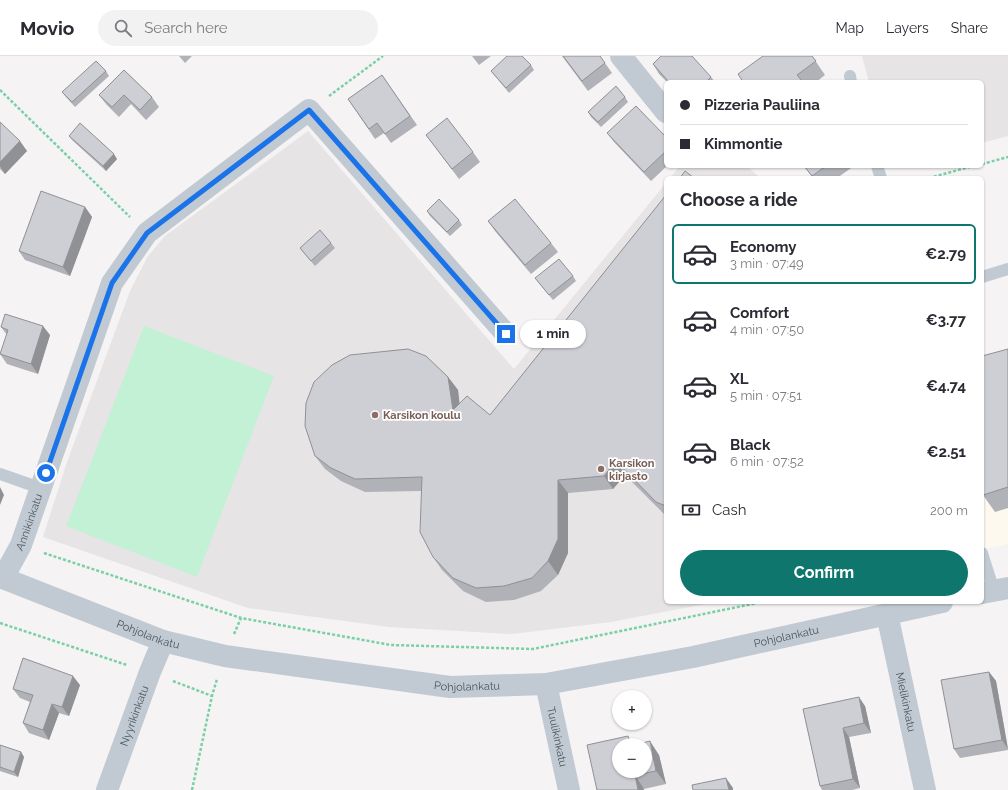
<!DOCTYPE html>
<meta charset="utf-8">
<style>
body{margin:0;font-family:Raleway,sans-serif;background:#f2f2f3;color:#2b2b33;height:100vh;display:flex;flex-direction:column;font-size:15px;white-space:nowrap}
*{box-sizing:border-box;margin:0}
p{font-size:13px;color:#7c7c81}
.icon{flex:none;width:22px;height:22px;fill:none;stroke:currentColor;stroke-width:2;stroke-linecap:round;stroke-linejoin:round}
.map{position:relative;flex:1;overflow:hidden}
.panel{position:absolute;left:664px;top:120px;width:320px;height:428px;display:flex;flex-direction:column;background:#fff;border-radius:6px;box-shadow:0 1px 3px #0004}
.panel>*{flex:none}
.banner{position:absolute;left:664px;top:24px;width:320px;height:88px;border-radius:6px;box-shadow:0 1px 3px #0004;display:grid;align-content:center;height:88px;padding:0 16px;background:#fff}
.fabs{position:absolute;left:612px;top:634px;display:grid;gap:8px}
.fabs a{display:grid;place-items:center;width:40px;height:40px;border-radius:50%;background:#fff;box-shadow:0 1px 3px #0004;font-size:20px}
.end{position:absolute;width:18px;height:18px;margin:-9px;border:5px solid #1a73e8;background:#fff;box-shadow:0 0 0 2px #fff}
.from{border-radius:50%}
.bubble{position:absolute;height:28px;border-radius:14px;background:#fff;box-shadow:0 1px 3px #0004;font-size:13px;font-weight:700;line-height:28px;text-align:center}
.banner b{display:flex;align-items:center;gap:14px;height:38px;font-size:15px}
.banner b+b{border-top:1px solid #e1e1e2}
.banner i{width:10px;height:10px;background:#2b2b33}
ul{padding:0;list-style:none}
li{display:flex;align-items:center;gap:12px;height:60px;margin:0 8px 6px;padding:0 8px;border:2px solid transparent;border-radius:6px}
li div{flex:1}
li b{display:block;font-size:15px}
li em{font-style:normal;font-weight:700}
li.active{border-color:#0f766e}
li>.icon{width:36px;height:36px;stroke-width:1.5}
h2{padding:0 16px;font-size:18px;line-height:48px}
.pay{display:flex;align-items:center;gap:10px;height:44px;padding:0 16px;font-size:15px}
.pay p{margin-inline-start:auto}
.action{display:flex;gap:8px;margin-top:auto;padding:8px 16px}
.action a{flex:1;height:46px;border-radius:24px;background:#0f766e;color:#fff;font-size:16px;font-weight:700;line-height:46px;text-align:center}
header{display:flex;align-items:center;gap:24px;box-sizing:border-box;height:56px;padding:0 20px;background:#fff;border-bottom:1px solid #e1e1e2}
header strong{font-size:19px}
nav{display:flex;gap:22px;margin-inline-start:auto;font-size:14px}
.search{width:280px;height:36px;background:#f2f2f3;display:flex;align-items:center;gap:10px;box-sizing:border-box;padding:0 14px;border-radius:22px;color:#7c7c81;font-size:15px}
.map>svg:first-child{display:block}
</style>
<header>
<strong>Movio</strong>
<div class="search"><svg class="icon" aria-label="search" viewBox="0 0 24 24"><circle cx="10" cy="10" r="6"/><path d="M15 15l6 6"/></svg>Search here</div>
<nav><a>Map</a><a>Layers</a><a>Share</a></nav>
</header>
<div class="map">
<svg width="1008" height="734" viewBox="0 0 1008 734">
<rect width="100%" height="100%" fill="#f5f3f3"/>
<polygon fill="#fdf9ef" points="1008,311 1008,488 982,493 982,319"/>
<g fill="#e6e4e5">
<polygon points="862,0 1008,0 1008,80 982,87 982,26 869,26"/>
<polygon points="308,75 514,313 666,127 666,546 716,546 611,566 512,578 389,571 248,552 43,481 67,406 130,235 148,200 165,180"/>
<polygon points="680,110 747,110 760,122 670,122"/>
</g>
<polygon fill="#c3f1d5" points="144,270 274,320 197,521 66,470"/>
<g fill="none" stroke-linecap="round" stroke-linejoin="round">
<g stroke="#7ad0a6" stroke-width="2.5" stroke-dasharray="3 2" stroke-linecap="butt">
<polyline points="0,34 130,161"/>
<polyline points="329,40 383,0"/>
<polyline points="982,108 1008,101"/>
<polyline points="929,122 973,110"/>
<polyline points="44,497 241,562"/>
<polyline points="0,567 127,609"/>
<polyline points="234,578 241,562 391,589 533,593 762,546"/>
<polyline points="173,625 212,640"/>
<polyline points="192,734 212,640 217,623"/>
</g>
<g stroke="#c1cad2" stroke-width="12">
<polyline points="850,20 851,26"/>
<polyline points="877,110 881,122"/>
<polyline points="982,221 1008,213"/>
<polyline points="0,418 40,432"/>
<polyline points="982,497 994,535"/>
</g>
<g stroke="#c1cad2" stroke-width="22">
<polyline points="621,0 666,56"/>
<path id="s1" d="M3,522L21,489L112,227L147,177L309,54L506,278"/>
<path id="s2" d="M887,558L925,734"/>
<path id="s3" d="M546,628L569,734"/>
</g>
<g stroke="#c1cad2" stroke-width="22">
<path id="s4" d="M0,521L163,585L225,600L450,631L546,628L693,601L942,546"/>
<polyline points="982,537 1008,532"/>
<path id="s5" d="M107,734L150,616L163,585"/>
</g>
</g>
<g fill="#b0b2b7">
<polygon points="179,0 192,0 185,7"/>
<polygon points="472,0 491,0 479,9"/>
<polygon points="562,0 600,0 612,17 588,35"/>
<polygon points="812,0 825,19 816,26 743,26"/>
<polygon points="653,8 711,21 715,26 667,26 659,18"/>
<polygon points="531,9 534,14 509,37 491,15"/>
<polygon points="124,14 152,41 159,51 146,64 131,48 119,61 106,48 99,39"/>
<polygon points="106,15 109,20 75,51 65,40 62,36"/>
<polygon points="382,19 417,69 391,87 384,77 375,83 348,43"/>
<polygon points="625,41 628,46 601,71 591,61 588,56"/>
<polygon points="0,66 27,95 5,118 0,113"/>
<polygon points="607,77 666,81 666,110 667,110 651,125 614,86"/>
<polygon points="426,79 473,96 480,106 459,123"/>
<polygon points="69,80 117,103 106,115 72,84"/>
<polygon points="804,110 854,110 837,122 813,122"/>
<polygon points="666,139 666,460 625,419 613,433 568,437 568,497 558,519 541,535 514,544 486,546 463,535 442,514 433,501 421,435 365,436 341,425 325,413 315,400 448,321 458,334 459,347 490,359"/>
<polygon points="85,151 92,161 70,220 25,204 19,195"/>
<polygon points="427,155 459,164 462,169 450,180 430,160"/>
<polygon points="488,165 551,187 558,196 531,218 495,175"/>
<polygon points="331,187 335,192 315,210 303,196 300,192"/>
<polygon points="573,220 576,225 553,244 535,222"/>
<polygon points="1,271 50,279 38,318 7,308 0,298 7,279"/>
<polygon points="1008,293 1008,452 995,456 983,439"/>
<polygon points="989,616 996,625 1008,694 960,702 954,693"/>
<polygon points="80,629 69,660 59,657 49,684 29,677 23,667 30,646 20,642 13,633"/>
<polygon points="865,650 871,677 849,681 860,732 852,734 822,734 820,730 803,653"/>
<polygon points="0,689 21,696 24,701 18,721 0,715"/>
<polygon points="587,689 634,689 659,699 666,728 644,733"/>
</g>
<g fill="#909195">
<polygon points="20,85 27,95 5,118 0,110 0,106"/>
<polygon points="114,98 117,103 106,115 103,110"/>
<polygon points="85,151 92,161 70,220 63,211"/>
<polygon points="43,270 50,279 38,318 31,308"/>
<polygon points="448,321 458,334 462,368 453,354"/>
<polygon points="616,405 625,419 613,433 604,420"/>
<polygon points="558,424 568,437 568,497 558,519 548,505"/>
<polygon points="0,431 4,439 0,449"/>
<polygon points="989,616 996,625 1008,693 1002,684"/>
<polygon points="73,620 80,629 69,660 62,651"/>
<polygon points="859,641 865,650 871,677 864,667"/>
<polygon points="52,648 59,657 49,684 43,674"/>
<polygon points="843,672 849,681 860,732 853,723"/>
<polygon points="628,680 634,689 630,689"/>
<polygon points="650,685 659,699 666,728 656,715"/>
<polygon points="21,696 24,701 18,721 14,716"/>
<polygon points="635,719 644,733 644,734 638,734"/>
<polygon points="726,722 733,732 733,734 729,734"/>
</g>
<g fill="#cdcfd5" stroke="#909195">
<polygon points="507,0 522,0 531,9 506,32 491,15"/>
<polygon points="563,0 600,0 605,7 582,25"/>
<polygon points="661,0 692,0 711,21 706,26 669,26 653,8"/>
<polygon points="763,0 812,0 816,5 797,19 803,26 743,26 738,18"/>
<polygon points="96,5 106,15 72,46 62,36"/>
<polygon points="124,14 152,41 140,54 124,39 112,51 99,39"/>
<polygon points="382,19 410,60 385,78 377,67 369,73 348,43"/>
<polygon points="616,30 625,41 598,66 588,56"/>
<polygon points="636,50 666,81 666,95 644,116 607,77"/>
<polygon points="447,62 473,96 452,113 426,79"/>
<polygon points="0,66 20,85 0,106"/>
<polygon points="80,67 114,98 103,110 69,80"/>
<polygon points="804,110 826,110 812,120"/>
<polygon points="685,115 694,122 680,122"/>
<polygon points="41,135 85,151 63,211 19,195"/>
<polygon points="666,139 666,450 656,446 616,405 604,420 558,424 558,483 548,505 532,522 504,530 476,532 453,522 433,501 420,476 422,421 355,423 331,412 315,400 305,370 306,347 314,326 332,309 350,299 408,293 426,300 448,321 453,354 467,340 490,359"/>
<polygon points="439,143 459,164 447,176 427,155"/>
<polygon points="515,143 551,187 525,209 488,165"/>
<polygon points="320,174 331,187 311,205 300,192"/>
<polygon points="559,203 573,220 549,239 535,222"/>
<polygon points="5,258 43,270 31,308 0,298 8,274 1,271"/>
<polygon points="1008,293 1008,431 983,439 982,435 982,300"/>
<polygon points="23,602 73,620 62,651 52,648 43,674 23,667 33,639 13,633"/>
<polygon points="989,616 1002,684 954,693 941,624"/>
<polygon points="859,641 864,667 843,672 853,723 820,730 803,653"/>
<polygon points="628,680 630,689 619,689 619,715 645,715 645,689 634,689 650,685 656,715 635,719 638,734 597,734 587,689"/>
<polygon points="0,689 21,696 14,716 0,711"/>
<polygon points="726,722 729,734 693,734 692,729"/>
</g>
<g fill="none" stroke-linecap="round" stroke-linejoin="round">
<polyline stroke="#1a73e8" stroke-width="5" points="46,417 112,227 147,177 309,54 506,278"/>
</g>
<g fill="#8d6e63" stroke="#fff" stroke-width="1.5">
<circle cx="375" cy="359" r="4"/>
<circle cx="601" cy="413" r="4"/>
</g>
<g text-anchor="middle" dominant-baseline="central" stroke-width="3.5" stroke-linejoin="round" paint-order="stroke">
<g font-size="11" font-weight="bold" fill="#785e54" stroke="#fff" text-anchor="start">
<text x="383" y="359">Karsikon koulu</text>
<text x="609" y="407">Karsikon<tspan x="609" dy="13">kirjasto</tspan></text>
</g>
<g font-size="11" fill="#4a5661" stroke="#fff">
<text stroke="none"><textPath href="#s1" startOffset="62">Annikinkatu</textPath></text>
<text stroke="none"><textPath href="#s4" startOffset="159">Pohjolankatu</textPath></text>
<text stroke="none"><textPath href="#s4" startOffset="807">Pohjolankatu</textPath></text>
<text stroke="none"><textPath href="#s4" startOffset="483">Pohjolankatu</textPath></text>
<text stroke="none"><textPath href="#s2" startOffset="90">Mielikinkatu</textPath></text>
<text stroke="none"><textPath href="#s5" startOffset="79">Nyyrikinkatu</textPath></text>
<text stroke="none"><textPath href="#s3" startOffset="54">Tuulikinkatu</textPath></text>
</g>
</g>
</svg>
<div class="fabs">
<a>+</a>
<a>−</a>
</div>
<i class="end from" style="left:46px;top:417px"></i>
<i class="end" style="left:506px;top:278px"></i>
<div class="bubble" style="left:520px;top:264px;width:66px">1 min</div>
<div class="banner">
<b><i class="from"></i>Pizzeria Pauliina</b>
<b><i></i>Kimmontie</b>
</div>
<section class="panel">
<h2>Choose a ride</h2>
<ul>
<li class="active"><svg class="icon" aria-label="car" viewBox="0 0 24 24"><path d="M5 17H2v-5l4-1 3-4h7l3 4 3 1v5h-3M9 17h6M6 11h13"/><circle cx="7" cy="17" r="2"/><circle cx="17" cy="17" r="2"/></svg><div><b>Economy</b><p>3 min · 07:49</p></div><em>€2.79</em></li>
<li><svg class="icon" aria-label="car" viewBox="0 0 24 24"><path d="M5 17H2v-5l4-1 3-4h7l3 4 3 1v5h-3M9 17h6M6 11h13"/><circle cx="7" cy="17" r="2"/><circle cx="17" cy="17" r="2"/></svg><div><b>Comfort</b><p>4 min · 07:50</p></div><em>€3.77</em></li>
<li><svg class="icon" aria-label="car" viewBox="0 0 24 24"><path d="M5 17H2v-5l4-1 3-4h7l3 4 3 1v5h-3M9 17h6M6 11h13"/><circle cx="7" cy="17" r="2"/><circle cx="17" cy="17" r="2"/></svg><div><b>XL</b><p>5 min · 07:51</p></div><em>€4.74</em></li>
<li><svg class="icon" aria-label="car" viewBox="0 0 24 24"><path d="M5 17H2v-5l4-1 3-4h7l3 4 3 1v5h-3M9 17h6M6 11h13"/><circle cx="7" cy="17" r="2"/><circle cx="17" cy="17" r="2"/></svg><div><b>Black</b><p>6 min · 07:52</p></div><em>€2.51</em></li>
</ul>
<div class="pay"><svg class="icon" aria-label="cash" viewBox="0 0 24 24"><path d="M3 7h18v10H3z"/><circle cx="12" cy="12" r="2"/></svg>Cash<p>200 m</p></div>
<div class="action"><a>Confirm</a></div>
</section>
</div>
